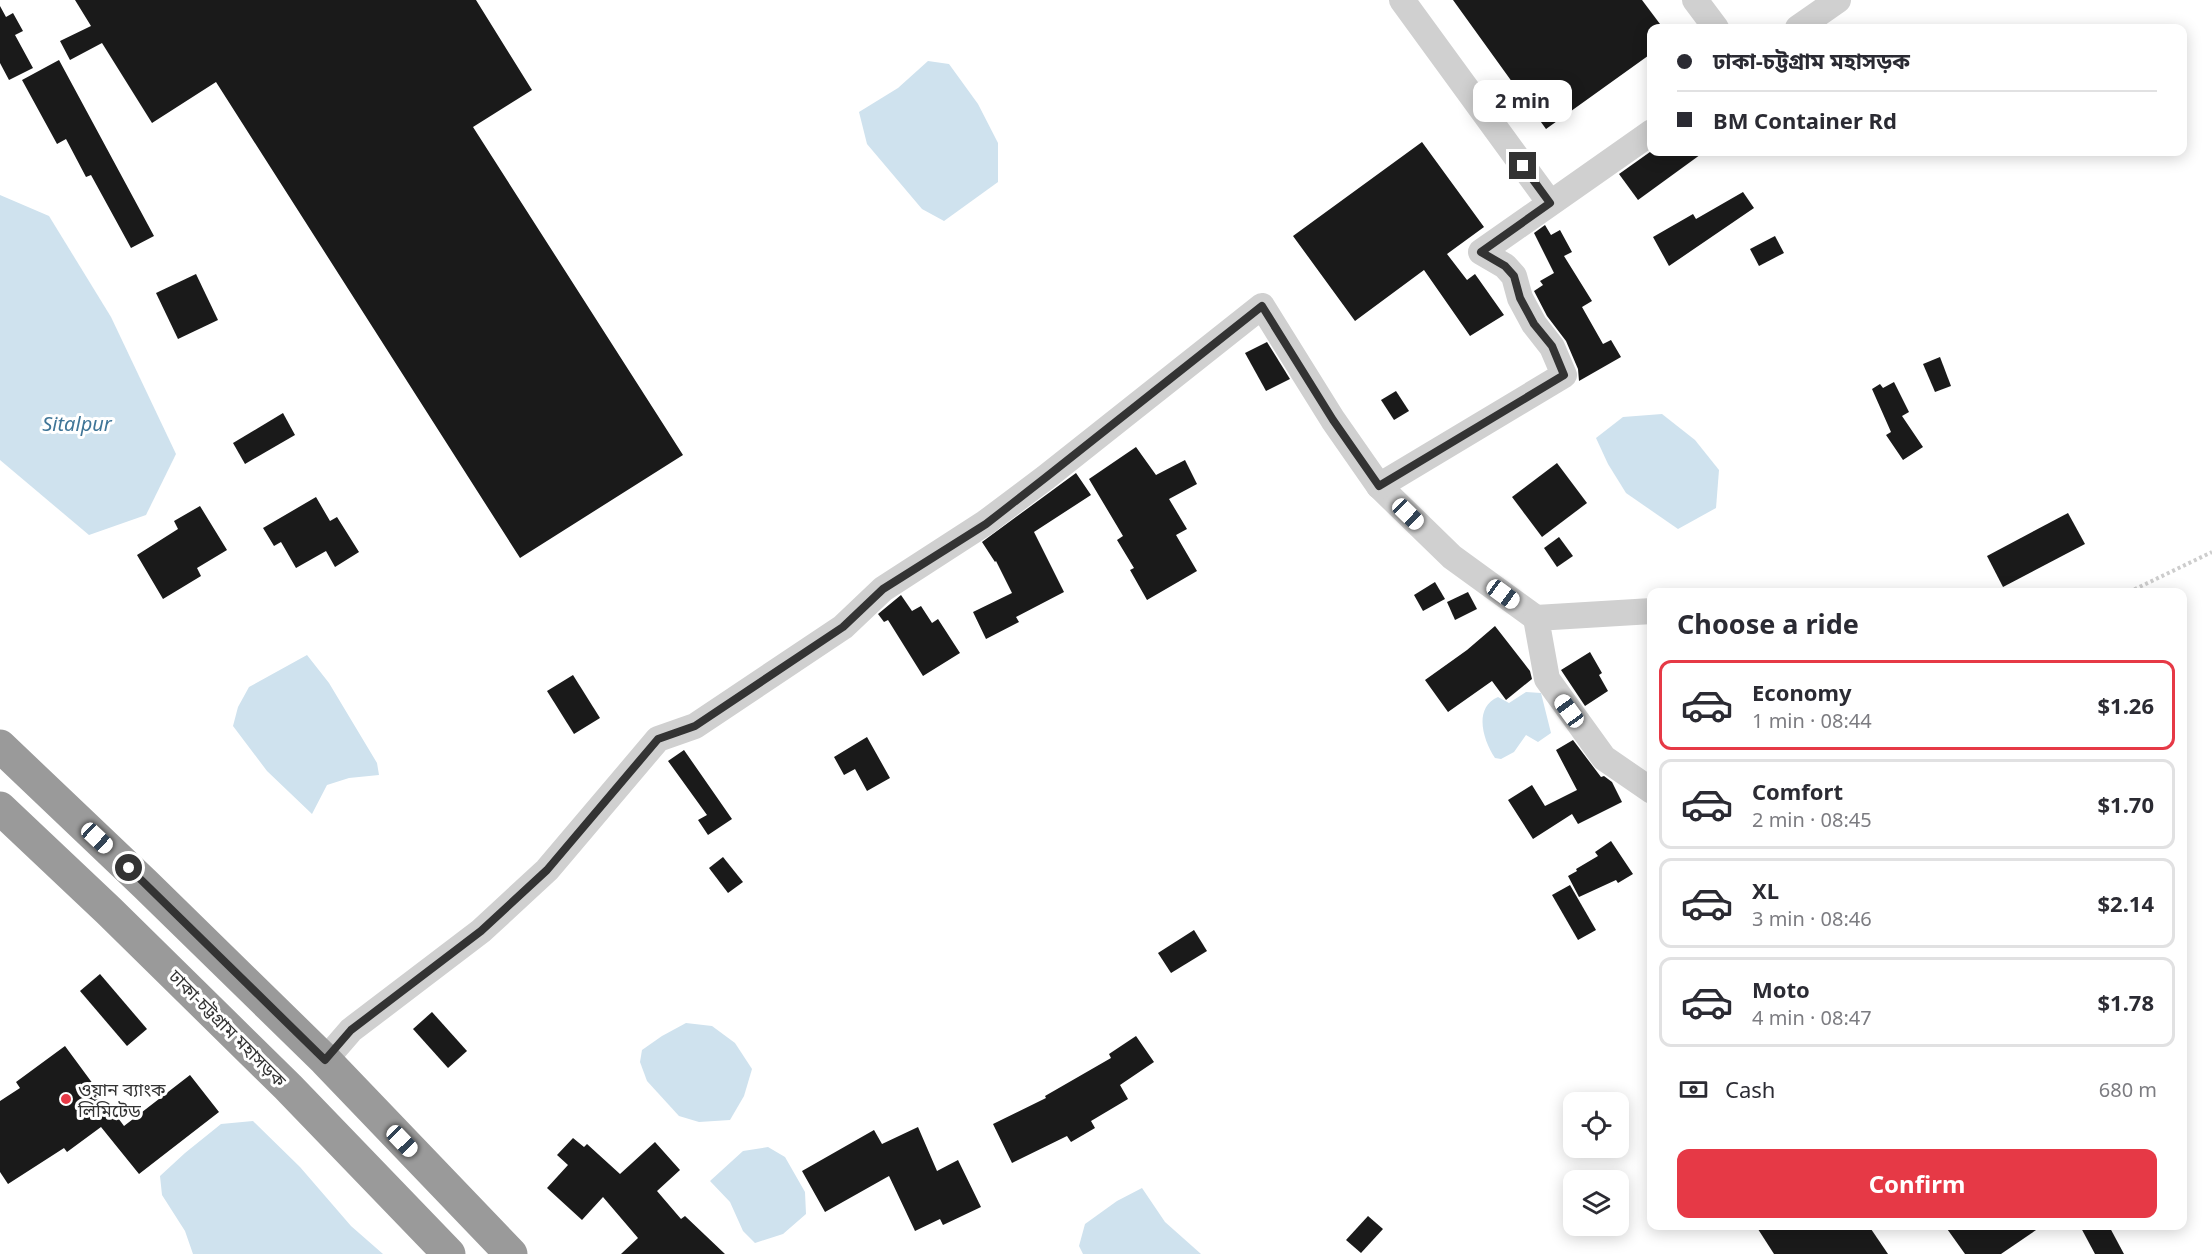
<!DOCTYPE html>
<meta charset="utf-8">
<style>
body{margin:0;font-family:"Noto Sans","Noto Sans Bengali",sans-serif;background:#f2f2f3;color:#2b2b33;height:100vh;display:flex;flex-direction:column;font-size:22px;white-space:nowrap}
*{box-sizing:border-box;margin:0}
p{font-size:20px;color:#7c7c81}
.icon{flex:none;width:33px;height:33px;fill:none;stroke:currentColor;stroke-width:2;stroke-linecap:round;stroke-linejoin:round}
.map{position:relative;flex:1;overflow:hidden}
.side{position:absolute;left:1647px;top:588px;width:540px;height:642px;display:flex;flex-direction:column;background:#fff;border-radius:12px;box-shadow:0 3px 15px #0003}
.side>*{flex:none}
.banner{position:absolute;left:1647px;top:24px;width:540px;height:132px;border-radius:12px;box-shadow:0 3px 15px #0003;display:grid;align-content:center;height:132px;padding:0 30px;background:#fff}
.fabs{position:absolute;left:1563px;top:1092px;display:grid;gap:12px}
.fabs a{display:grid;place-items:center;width:66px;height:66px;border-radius:12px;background:#fff;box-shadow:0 3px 15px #0003;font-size:30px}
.end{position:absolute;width:27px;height:27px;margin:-14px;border:8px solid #333;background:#fff;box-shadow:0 0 0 3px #fff}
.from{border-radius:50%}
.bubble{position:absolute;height:42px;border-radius:12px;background:#fff;box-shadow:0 3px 15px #0003;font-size:20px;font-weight:700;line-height:42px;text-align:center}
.car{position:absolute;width:18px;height:36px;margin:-18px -9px;border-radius:8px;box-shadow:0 0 4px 2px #0007;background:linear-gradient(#fff 24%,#345 0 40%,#fff 0 76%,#345 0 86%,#fff 0)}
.banner b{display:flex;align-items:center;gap:21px;height:57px;font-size:22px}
.banner b+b{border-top:2px solid #e1e1e2}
.banner i{width:15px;height:15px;background:#2b2b33}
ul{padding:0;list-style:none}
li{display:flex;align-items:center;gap:18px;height:90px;margin:0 12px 9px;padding:0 18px;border:3px solid #e1e1e2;border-radius:12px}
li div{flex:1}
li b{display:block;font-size:22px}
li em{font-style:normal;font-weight:700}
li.active{border-color:#e63946}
li>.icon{width:54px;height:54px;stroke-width:1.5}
h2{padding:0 30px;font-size:27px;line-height:72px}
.pay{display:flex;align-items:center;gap:15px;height:66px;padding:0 30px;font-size:22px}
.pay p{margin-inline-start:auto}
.action{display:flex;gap:12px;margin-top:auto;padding:12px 30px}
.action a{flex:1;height:69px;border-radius:12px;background:#e63946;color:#fff;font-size:24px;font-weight:700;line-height:69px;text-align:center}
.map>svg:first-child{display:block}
</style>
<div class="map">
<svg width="2212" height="1254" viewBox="0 0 2212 1254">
<rect width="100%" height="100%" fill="#fff"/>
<g fill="#cfe2ee">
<polygon points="928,61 949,64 978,104 998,143 998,182 944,221 922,209 867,144 859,112 898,88"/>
<polygon points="0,195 49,216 111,317 176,454 146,515 89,535 0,460"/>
<polygon points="1662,414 1695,440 1719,470 1716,508 1678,529 1626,493 1608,464 1596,438 1623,417"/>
<polygon points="307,655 329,683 377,763 379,775 349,778 327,785 312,814 267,771 233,726 238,707 249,687"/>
<path d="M1526,692L1541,693L1551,733L1538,742L1526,735L1514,752L1501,759L1495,758C1483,740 1473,708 1498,697L1509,703Z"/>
<polygon points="686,1023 712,1026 735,1043 752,1069 744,1096 730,1120 699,1122 679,1116 647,1081 640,1062 642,1050 662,1036"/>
<polygon points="253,1121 300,1167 351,1226 383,1254 193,1254 185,1231 162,1195 160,1176 185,1153 221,1124"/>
<polygon points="768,1147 785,1157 805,1192 806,1214 783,1234 755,1243 743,1231 730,1202 710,1181 743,1151"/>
<polygon points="1142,1188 1165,1222 1201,1254 1083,1254 1079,1246 1085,1224 1117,1201"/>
</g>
<g fill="#1a1a1a">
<polygon points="75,0 476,0 532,90 473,127 683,455 520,558 216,82 152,123 102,43 70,60 60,41 91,26"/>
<polygon points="1453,0 1642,0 1663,28 1652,28 1652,53 1546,129"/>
<polygon points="0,6 6,17 13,13 23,31 15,35 33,68 9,80 0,63"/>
<polygon points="59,60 154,236 131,248 91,175 86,177 66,139 57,144 22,80"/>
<polygon points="1422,142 1484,227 1447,254 1467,280 1475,274 1504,315 1470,336 1424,270 1355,321 1293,236"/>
<polygon points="1650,152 1704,152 1638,200 1619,174"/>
<polygon points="1743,192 1754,208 1669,266 1653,237 1693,214 1696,219"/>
<polygon points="1545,225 1551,235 1560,230 1572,252 1564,256 1592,301 1582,307 1603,344 1611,340 1621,357 1579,381 1578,369 1566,341 1547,316 1534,291 1543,285 1540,281 1554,273 1534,233"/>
<polygon points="1775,236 1784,253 1759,266 1750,249"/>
<polygon points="196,274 218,320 178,339 156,293"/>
<polygon points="1267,342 1290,379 1266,391 1245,353"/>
<polygon points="1940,357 1951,386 1935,392 1923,364"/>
<polygon points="1894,382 1909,412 1902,416 1923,447 1903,460 1886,435 1891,432 1872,389 1880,384 1883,388"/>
<polygon points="1396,391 1409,411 1394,420 1381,400"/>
<polygon points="283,413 295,435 245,464 233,443"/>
<polygon points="1136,447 1156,475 1185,460 1197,484 1169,499 1187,529 1176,535 1197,571 1147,600 1130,570 1134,568 1117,540 1123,536 1089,479"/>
<polygon points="1557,463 1587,503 1542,537 1512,497"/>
<polygon points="1076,473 1091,495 1034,532 1064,592 1016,617 1019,622 986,639 973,612 1012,593 996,561 995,562 982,542"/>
<polygon points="316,497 330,521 337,517 359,552 335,567 326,551 296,568 281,542 274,546 263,528"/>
<polygon points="200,506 227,550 197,568 201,576 163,599 137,555 178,529 174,521"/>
<polygon points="2068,513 2085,544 2003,587 1987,556"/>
<polygon points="1559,537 1573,556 1557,567 1544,548"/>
<polygon points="1435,582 1445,599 1423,611 1414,595"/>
<polygon points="1468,592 1477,609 1455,620 1447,602"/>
<polygon points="901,595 912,611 921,606 932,623 938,619 960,653 923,676 888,620 884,622 878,614"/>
<polygon points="1495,626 1530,671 1532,679 1506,700 1492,681 1448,712 1425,680 1467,650"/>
<polygon points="1590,652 1602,673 1599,675 1608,691 1585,706 1561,670"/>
<polygon points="573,675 600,718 574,734 547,691"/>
<polygon points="867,737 890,778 867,791 855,769 844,775 834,757"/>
<polygon points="1573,740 1601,777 1604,776 1612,782 1622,802 1578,824 1572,814 1533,839 1508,800 1532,785 1545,806 1577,790 1556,750"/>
<polygon points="684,750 732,819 708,835 698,820 707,815 668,761"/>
<polygon points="1611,841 1633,874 1618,883 1616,880 1579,897 1568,876 1577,871 1576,869 1598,856 1595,852"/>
<polygon points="723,857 743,882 728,893 709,868"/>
<polygon points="1570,885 1596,930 1578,940 1552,895"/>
<polygon points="1194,930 1207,951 1171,973 1158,953"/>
<polygon points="100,974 147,1029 127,1046 80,991"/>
<polygon points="432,1012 467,1051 448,1068 413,1029"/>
<polygon points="1136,1036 1154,1062 1120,1085 1128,1099 1091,1121 1095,1128 1071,1142 1067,1136 1012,1163 993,1124 1046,1098 1045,1096 1111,1058 1109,1054"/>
<polygon points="65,1046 124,1126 190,1075 219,1112 139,1174 101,1127 67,1152 64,1148 8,1184 0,1172 0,1101 20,1088 16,1082"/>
<polygon points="918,1127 937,1171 958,1160 981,1207 943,1225 940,1219 915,1231 889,1176 825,1212 802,1171 874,1130 882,1144"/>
<polygon points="573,1138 584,1147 587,1144 620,1174 655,1142 680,1170 657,1191 681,1219 685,1216 725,1254 621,1254 638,1238 603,1197 582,1220 547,1188 568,1165 557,1155"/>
<polygon points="1368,1216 1383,1229 1361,1253 1346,1240"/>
<polygon points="1756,1226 1869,1226 1888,1254 1774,1254"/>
<polygon points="1945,1226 2042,1226 2001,1254 1965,1254"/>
<polygon points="2080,1226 2109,1226 2124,1254 2095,1254"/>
</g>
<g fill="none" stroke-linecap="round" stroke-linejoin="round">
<polyline stroke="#cdcdcd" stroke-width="4" stroke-dasharray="3 3" stroke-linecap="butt" points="2129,592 2212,552"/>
<g stroke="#d0d0d0" stroke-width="26">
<polyline points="1402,0 1550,203"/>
<polyline points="1695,0 1716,28"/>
<polyline points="1798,28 1838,0"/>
<polyline points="1379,486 1452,557 1536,618"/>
<polyline points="1652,611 1536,618 1547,679 1604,758 1652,791"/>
<polyline points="325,1060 351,1030 481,931 547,870 658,739 695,726 843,627 883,589 985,523 1045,478 1262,306 1333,420 1379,486 1564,375 1552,347 1534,324 1520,298 1514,276 1505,266 1481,252 1652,132"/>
</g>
<g stroke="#9a9a9a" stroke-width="33">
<polyline points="0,746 145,884 325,1060 511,1254"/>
<polyline points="0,808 109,911 288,1087 449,1254"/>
</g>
</g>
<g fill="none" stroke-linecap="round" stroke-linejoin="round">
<polyline stroke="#333" stroke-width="8" points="129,868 325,1060 351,1030 481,931 547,870 658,739 695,726 843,627 883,589 986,524 1045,478 1262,306 1333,420 1379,486 1564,375 1552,346 1534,324 1520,298 1514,276 1505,266 1481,252 1550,203 1523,166"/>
</g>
<circle fill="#e63946" stroke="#fff" stroke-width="2" cx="66" cy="1099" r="6"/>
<g text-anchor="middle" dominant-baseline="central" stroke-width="6" stroke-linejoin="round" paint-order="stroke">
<g font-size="18" fill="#333" stroke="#fff">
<text transform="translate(228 1028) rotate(45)">ঢাকা-চট্টগ্রাম মহাসড়ক</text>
</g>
<g font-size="18" fill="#333" stroke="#fff" text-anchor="start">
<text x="78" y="1089">ওয়ান ব্যাংক<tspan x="78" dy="21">লিমিটেড</tspan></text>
</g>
<g font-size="20" font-style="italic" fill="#3f7597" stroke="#fff">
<text x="77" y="423">Sitalpur</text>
</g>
</g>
</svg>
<div class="fabs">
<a><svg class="icon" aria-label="locate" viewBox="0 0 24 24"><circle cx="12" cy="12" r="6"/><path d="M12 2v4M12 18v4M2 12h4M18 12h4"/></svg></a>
<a><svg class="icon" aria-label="layers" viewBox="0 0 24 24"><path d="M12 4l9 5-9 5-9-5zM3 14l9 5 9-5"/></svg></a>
</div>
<i class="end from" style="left:129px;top:868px"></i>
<i class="end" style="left:1523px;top:166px"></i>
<div class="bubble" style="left:1473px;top:80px;width:99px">2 min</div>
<i class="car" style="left:1408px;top:514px;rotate:134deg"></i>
<i class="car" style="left:1503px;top:594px;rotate:126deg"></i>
<i class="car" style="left:1569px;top:711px;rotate:324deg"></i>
<i class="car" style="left:97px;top:838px;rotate:133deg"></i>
<i class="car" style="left:402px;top:1141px;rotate:136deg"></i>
<div class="banner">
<b><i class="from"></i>ঢাকা-চট্টগ্রাম মহাসড়ক</b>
<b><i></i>BM Container Rd</b>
</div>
<section class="side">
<h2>Choose a ride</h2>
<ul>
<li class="active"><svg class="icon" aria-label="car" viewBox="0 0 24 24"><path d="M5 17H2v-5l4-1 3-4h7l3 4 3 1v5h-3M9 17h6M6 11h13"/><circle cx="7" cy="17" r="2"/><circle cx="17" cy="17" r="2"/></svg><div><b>Economy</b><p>1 min · 08:44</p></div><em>$1.26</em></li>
<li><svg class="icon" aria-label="car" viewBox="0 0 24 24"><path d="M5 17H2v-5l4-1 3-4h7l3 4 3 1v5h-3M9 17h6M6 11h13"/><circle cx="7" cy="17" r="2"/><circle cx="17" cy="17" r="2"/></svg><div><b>Comfort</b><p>2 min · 08:45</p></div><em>$1.70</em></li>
<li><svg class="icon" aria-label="car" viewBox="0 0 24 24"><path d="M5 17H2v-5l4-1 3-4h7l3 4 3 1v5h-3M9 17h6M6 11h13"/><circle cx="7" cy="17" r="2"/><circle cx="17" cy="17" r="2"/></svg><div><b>XL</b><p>3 min · 08:46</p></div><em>$2.14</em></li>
<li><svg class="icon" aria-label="car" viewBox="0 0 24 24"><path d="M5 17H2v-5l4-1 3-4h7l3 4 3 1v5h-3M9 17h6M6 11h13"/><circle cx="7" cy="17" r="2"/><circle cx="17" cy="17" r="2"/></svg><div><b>Moto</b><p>4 min · 08:47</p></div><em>$1.78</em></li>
</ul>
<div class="pay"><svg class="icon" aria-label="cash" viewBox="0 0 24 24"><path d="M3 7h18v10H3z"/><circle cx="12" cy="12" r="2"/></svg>Cash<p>680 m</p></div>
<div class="action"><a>Confirm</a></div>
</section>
</div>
